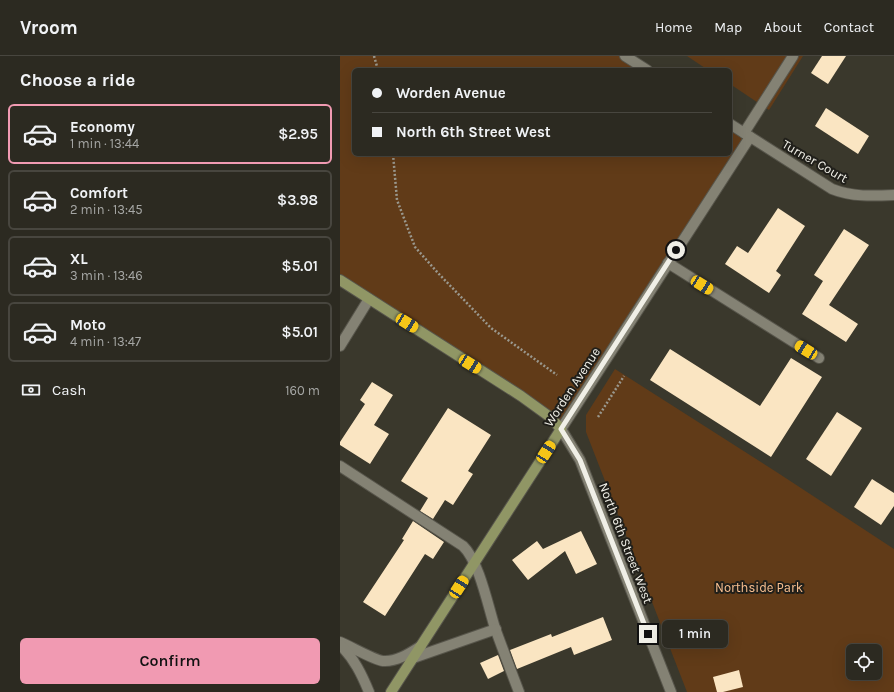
<!DOCTYPE html>
<meta charset="utf-8">
<style>
body{margin:0;font-family:Karla,sans-serif;background:#34322a;color:#f1f3f6;height:100vh;display:flex;flex-direction:column;font-size:15px;white-space:nowrap}
*{box-sizing:border-box;margin:0}
p{font-size:13px;color:#a6a7a5}
.icon{flex:none;width:22px;height:22px;fill:none;stroke:currentColor;stroke-width:2;stroke-linecap:round;stroke-linejoin:round}
.map{position:relative;flex:1;overflow:hidden}
.sheet{display:flex;flex-direction:column;background:#2c2a21;width:340px}
.sheet>*{flex:none}
.top-card{position:absolute;left:12px;top:12px;width:380px;height:88px;border-radius:6px;box-shadow:0 4px 16px #0002,0 0 0 1px #48463f;display:grid;align-content:center;height:88px;padding:0 20px;background:#2c2a21}
.buttons{position:absolute;left:506px;top:588px;display:grid;gap:8px}
.buttons a{display:grid;place-items:center;width:36px;height:36px;border-radius:6px;background:#2c2a21;box-shadow:0 4px 16px #0002,0 0 0 1px #48463f;font-size:20px}
.end{position:absolute;width:18px;height:18px;margin:-9px;border:5px solid #f0efe7;background:#111;box-shadow:0 0 0 2px #111}
.from{border-radius:50%}
.bubble{position:absolute;height:28px;border-radius:6px;background:#2c2a21;box-shadow:0 4px 16px #0002,0 0 0 1px #48463f;font-size:13px;font-weight:600;line-height:28px;text-align:center}
.car{position:absolute;width:12px;height:24px;margin:-12px -6px;border-radius:5px;box-shadow:0 0 3px 1px #0007;background:linear-gradient(#f5c518 24%,#345 0 40%,#f5c518 0 76%,#345 0 86%,#f5c518 0)}
.top-card b{display:flex;align-items:center;gap:14px;height:38px;font-size:15px}
.top-card b+b{border-top:1px solid #48463f}
.top-card i{width:10px;height:10px;background:#f1f3f6}
ul{padding:0;list-style:none}
li{display:flex;align-items:center;gap:12px;height:60px;margin:0 8px 6px;padding:0 12px;border:2px solid #48463f;border-radius:6px}
li div{flex:1}
li b{display:block;font-size:15px}
li em{font-style:normal;font-weight:600}
li.active{border-color:#f19ab2}
li>.icon{width:36px;height:36px;stroke-width:1.5}
h2{padding:0 20px;font-size:18px;line-height:48px}
.pay{display:flex;align-items:center;gap:10px;height:44px;padding:0 20px;font-size:15px}
.pay p{margin-inline-start:auto}
.button{display:flex;gap:8px;margin-top:auto;padding:8px 20px}
.button a{flex:1;height:46px;border-radius:6px;background:#f19ab2;color:#111;font-size:16px;font-weight:600;line-height:46px;text-align:center}
header{display:flex;align-items:center;gap:24px;box-sizing:border-box;height:56px;padding:0 20px;background:#2c2a21;border-bottom:1px solid #48463f}
header strong{font-size:19px}
nav{display:flex;gap:22px;margin-inline-start:auto;font-size:14px}
main{display:flex;flex:1;min-height:0}
.map>svg:first-child{display:block}
</style>
<header>
<strong>Vroom</strong>
<nav><a>Home</a><a>Map</a><a>About</a><a>Contact</a></nav>
</header>
<main>
<section class="sheet">
<h2>Choose a ride</h2>
<ul>
<li class="active"><svg class="icon" aria-label="car" viewBox="0 0 24 24"><path d="M5 17H2v-5l4-1 3-4h7l3 4 3 1v5h-3M9 17h6M6 11h13"/><circle cx="7" cy="17" r="2"/><circle cx="17" cy="17" r="2"/></svg><div><b>Economy</b><p>1 min · 13:44</p></div><em>$2.95</em></li>
<li><svg class="icon" aria-label="car" viewBox="0 0 24 24"><path d="M5 17H2v-5l4-1 3-4h7l3 4 3 1v5h-3M9 17h6M6 11h13"/><circle cx="7" cy="17" r="2"/><circle cx="17" cy="17" r="2"/></svg><div><b>Comfort</b><p>2 min · 13:45</p></div><em>$3.98</em></li>
<li><svg class="icon" aria-label="car" viewBox="0 0 24 24"><path d="M5 17H2v-5l4-1 3-4h7l3 4 3 1v5h-3M9 17h6M6 11h13"/><circle cx="7" cy="17" r="2"/><circle cx="17" cy="17" r="2"/></svg><div><b>XL</b><p>3 min · 13:46</p></div><em>$5.01</em></li>
<li><svg class="icon" aria-label="car" viewBox="0 0 24 24"><path d="M5 17H2v-5l4-1 3-4h7l3 4 3 1v5h-3M9 17h6M6 11h13"/><circle cx="7" cy="17" r="2"/><circle cx="17" cy="17" r="2"/></svg><div><b>Moto</b><p>4 min · 13:47</p></div><em>$5.01</em></li>
</ul>
<div class="pay"><svg class="icon" aria-label="cash" viewBox="0 0 24 24"><path d="M3 7h18v10H3z"/><circle cx="12" cy="12" r="2"/></svg>Cash<p>160 m</p></div>
<div class="button"><a>Confirm</a></div>
</section>
<div class="map">
<svg width="554" height="636" viewBox="0 0 554 636">
<rect width="100%" height="100%" fill="#3a382c"/>
<g fill="#613b18" fill-rule="evenodd">
<polygon points="0,0 285,0 307,14 14,14 14,98 390,98 390,68 410,81 221,373 210,361 0,224"/>
<polygon points="347,0 463,0 429,54 390,28 390,14 368,14"/>
<path d="M275,313L438,417L554,493V636H347L246,376V359ZM513,595H535V617H513Z"/>
</g>
<g fill="#fae5c2">
<polygon points="482,0 506,0 488,28 471,17"/>
<polygon points="486,52 529,80 518,98 475,70"/>
<polygon points="438,152 465,170 436,215 441,219 429,237 385,208 397,190 408,197"/>
<polygon points="504,173 529,189 489,249 518,268 506,286 462,258 483,225 474,219"/>
<polygon points="330,293 420,350 451,302 482,321 431,401 310,324"/>
<polygon points="32,326 53,339 34,369 49,378 30,408 0,389 0,386 25,348 20,344"/>
<polygon points="108,352 151,379 128,415 133,418 113,449 105,444 93,463 80,455 88,442 61,425"/>
<polygon points="497,356 522,372 491,420 466,403"/>
<polygon points="532,423 554,437 554,450 541,469 514,451"/>
<polygon points="73,465 104,486 93,503 85,498 45,560 23,546 64,484 62,483"/>
<polygon points="241,475 257,508 236,518 225,495 188,524 172,504 197,485 203,493"/>
<polygon points="263,561 272,584 234,599 231,591 177,613 170,594 211,578 212,581"/>
<polygon points="158,599 164,615 148,623 140,607"/>
<polygon points="399,614 403,631 383,636 377,636 373,621"/>
</g>
<g fill="none" stroke-linecap="round" stroke-linejoin="round">
<g stroke="#57554b" stroke-width="12">
<g id="lane">
<polyline points="404,77 453,0"/>
<polyline points="328,207 479,302"/>
<path d="M0,410L123,490C139,505 148,550 155,572C163,594 171,615 179,636"/>
<polyline points="73,602 156,573"/>
</g>
</g>
<g stroke="#57554b" stroke-width="12">
<g id="street">
<polyline points="285,0 307,14"/>
<path d="M390,68L492,133C512,141 533,140 554,139"/>
<polyline points="0,290 29,243"/>
<path d="M0,586C10,590 34,604 43,605C57,606 70,597 81,590"/>
<path d="M0,589C14,602 22,619 29,636"/>
<polyline points="331,636 240,404 221,373 410,81"/>
</g>
</g>
<g stroke="#57554b" stroke-width="12">
<polyline id="secondary" points="0,224 181,340 210,361 221,373 51,636"/>
</g>
<g stroke="#9a988e" stroke-width="2.5" stroke-dasharray="2 2" stroke-linecap="butt">
<polyline points="34,0 38,14"/>
<polyline points="53,98 57,144 75,191 98,217 151,272 217,319"/>
<polyline points="258,361 284,320"/>
</g>
<use href="#lane" stroke="#848274" stroke-width="10"/>
<use href="#street" stroke="#848274" stroke-width="10"/>
<use href="#secondary" stroke="#909665" stroke-width="10"/>
</g>
<g fill="none" stroke-linecap="round" stroke-linejoin="round">
<polyline stroke="#f0efe7" stroke-width="5" points="308,578 240,404 221,373 336,194"/>
</g>
<g text-anchor="middle" dominant-baseline="central" stroke-width="4" stroke-linejoin="round" paint-order="stroke">
<g font-size="13" fill="#f0efe7" stroke="#201f1a">
<text transform="translate(475 105) rotate(30)">Turner Court</text>
<text transform="translate(232 331) rotate(-57)">Worden Avenue</text>
<text transform="translate(286 487) rotate(69)">North 6th Street West</text>
</g>
<g font-size="13" fill="#fbc191" stroke="#201f1a">
<text x="419" y="531">Northside Park</text>
</g>
</g>
</svg>
<div class="buttons">
<a><svg class="icon" aria-label="locate" viewBox="0 0 24 24"><circle cx="12" cy="12" r="6"/><path d="M12 2v4M12 18v4M2 12h4M18 12h4"/></svg></a>
</div>
<i class="end from" style="left:336px;top:194px"></i>
<i class="end" style="left:308px;top:578px"></i>
<div class="bubble" style="left:322px;top:564px;width:66px">1 min</div>
<i class="car" style="left:362px;top:229px;rotate:122deg"></i>
<i class="car" style="left:67px;top:267px;rotate:122deg"></i>
<i class="car" style="left:466px;top:294px;rotate:302deg"></i>
<i class="car" style="left:130px;top:308px;rotate:122deg"></i>
<i class="car" style="left:206px;top:396px;rotate:33deg"></i>
<i class="car" style="left:119px;top:531px;rotate:33deg"></i>
<div class="top-card">
<b><i class="from"></i>Worden Avenue</b>
<b><i></i>North 6th Street West</b>
</div>
</div>
</main>
